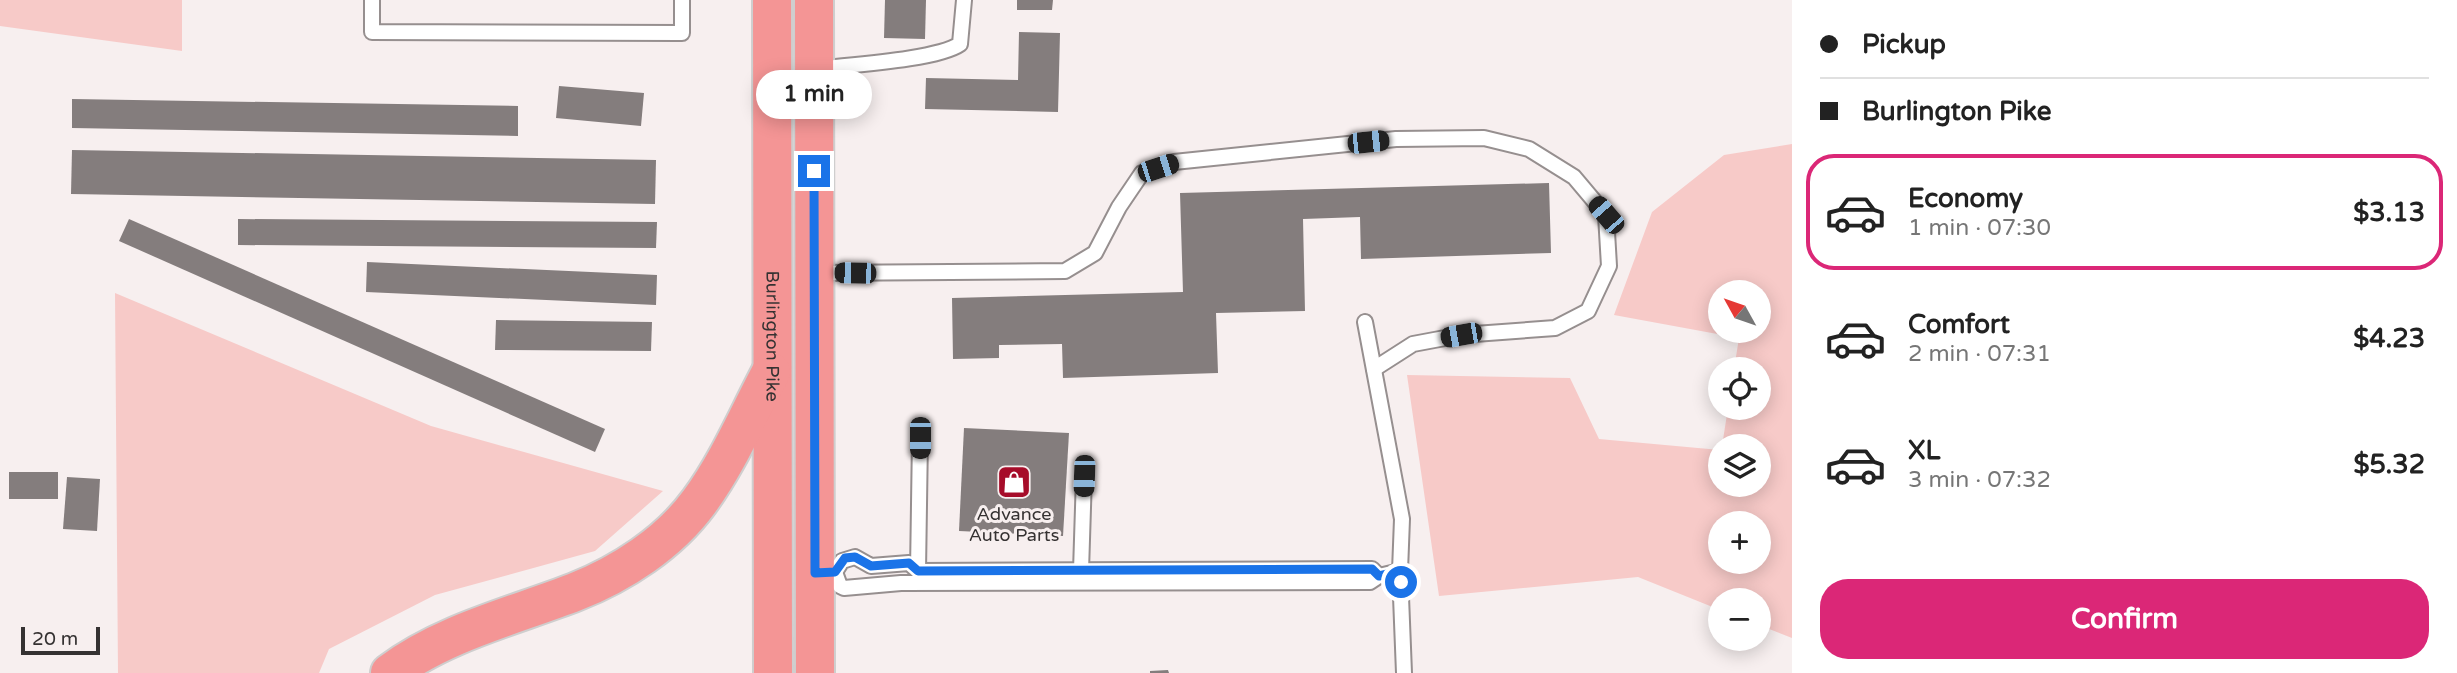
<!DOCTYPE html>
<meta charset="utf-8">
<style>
body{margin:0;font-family:"Varela Round",sans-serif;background:#f6f6f6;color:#222;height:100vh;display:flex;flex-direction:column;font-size:26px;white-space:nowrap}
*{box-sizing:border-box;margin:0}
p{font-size:23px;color:#767676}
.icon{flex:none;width:38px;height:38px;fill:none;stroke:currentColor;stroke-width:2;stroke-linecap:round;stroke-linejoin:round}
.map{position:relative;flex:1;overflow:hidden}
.details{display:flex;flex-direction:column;background:#fff;width:665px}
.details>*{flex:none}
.hud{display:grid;align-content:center;height:154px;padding:0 28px;background:#fff}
.needle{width:46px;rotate:310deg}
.tools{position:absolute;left:1708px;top:280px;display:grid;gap:14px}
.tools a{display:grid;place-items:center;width:63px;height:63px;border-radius:50%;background:#fff;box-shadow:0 4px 18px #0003;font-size:35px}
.scale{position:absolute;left:21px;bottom:18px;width:79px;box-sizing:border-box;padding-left:7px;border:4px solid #353232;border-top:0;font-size:19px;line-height:24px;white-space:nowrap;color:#353232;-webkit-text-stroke:5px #f7efef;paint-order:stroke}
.end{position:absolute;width:32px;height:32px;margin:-16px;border:9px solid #1a73e8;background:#fff;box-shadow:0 0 0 4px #fff}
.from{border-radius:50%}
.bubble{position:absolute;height:49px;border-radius:24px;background:#fff;box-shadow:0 4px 18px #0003;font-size:23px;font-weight:800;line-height:49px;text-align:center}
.car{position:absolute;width:21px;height:42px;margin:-21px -10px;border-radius:9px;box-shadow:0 0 5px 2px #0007;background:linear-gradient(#222 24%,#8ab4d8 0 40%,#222 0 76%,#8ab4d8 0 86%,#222 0)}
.hud b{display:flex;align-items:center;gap:24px;height:66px;font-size:26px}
.hud b+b{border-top:2px solid #e0e0e0}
.hud i{width:18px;height:18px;background:#222}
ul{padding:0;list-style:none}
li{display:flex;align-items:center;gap:21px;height:116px;margin:0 14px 10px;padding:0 14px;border:4px solid transparent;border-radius:28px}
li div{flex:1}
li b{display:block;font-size:26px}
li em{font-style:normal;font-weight:800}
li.current{border-color:#db2777}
li>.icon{width:63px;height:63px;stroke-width:1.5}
.cta{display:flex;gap:14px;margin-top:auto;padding:14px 28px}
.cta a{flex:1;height:80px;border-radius:28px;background:#db2777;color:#fff;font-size:28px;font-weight:800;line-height:80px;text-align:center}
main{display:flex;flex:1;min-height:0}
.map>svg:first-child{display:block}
</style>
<main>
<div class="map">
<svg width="1792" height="673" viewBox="0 0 1792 673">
<rect width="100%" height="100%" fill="#f7efef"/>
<g fill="#f7cac8" fill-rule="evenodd">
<polygon points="0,0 182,0 182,51 0,26"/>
<path d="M1792,144V638L1759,625V600H1720V610L1638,577L1439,596L1407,375L1570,378L1599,439L1720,450V485H1759V446H1722L1728,408H1759V369H1734L1739,338L1614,315L1652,212L1724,155ZM1720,292H1759V331H1720ZM1720,523H1759V562H1720Z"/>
<polygon points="115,293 431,426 663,491 595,551 435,595 329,649 319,673 118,673"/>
</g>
<g fill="#847d7d">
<polygon points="885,0 926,0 925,39 884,38"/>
<polygon points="1017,0 1053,0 1052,10 1017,10"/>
<polygon points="1019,32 1060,33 1058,112 925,109 926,78 1018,80"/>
<polygon points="559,86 644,93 641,126 556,118"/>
<polygon points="72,99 518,106 518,136 72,128"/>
<polygon points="72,150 656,160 655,204 71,194"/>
<polygon points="1549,183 1551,253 1361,259 1360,217 1303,219 1305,311 1216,313 1218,373 1063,378 1062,344 999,345 999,358 953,359 952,298 1183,292 1180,193"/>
<polygon points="129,219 605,429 595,452 119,241"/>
<polygon points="238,219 657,222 656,248 238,245"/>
<polygon points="367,262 657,275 656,305 366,292"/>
<polygon points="496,320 652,322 651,351 495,350"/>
<polygon points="964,428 1069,433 1063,536 959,531"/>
<rect x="9" y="472" width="49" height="27"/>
<polygon points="67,477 100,479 97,531 63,529"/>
<polygon points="1168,670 1169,673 1150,673 1150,671"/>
</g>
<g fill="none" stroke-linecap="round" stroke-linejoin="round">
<g stroke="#968f8f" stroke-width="18">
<g id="lane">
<polyline points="372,0 372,32 682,33 682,0"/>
<path d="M816,69C847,65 937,60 960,44L964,0"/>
<polyline points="816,273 1065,271 1095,253 1119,207 1142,173 1174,162 1396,139 1484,138 1529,149 1574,177 1606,215 1609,266 1588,311 1555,328 1461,335 1413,344 1374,369"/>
<polyline points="1365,322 1402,519 1400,571"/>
<polyline points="918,571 920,438"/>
<polyline points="1081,571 1084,476"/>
<polyline points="835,572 840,586 844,588 901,583 1370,582 1379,576 1400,571 1404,673"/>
<polyline points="835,572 842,561 855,557 871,566 909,563 918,571 1372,569 1379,576"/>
</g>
</g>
<g stroke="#cfcece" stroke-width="42">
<g id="highway">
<path id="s1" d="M772,0L773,673"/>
<polyline points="814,0 815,673"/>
<path d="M390,673C443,633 513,616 575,592C621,574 669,543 699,502C728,463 748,415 771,372"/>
</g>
</g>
<use href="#lane" stroke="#fff" stroke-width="14"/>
<use href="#highway" stroke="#f49595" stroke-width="38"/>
</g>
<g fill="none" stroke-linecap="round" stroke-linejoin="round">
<polyline stroke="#1a73e8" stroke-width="9" points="814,171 815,573 835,572 845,558 855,557 871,566 909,563 918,571 1372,569 1379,576 1400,571 1401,582"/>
</g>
<defs>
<g id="shop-square" transform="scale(1.75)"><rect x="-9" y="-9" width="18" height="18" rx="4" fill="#a60c29" stroke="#f7efef"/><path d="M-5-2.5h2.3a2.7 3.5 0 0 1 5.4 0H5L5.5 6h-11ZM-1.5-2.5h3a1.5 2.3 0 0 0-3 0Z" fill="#fff"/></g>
</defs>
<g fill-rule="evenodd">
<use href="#shop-square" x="1014" y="482"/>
</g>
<g text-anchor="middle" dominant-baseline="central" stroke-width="6" stroke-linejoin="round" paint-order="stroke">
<g font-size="18" fill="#353232" stroke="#f7efef">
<text stroke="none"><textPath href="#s1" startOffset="336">Burlington Pike</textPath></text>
</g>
<g font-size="18" fill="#353232" stroke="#f7efef">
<text x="1014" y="514">Advance<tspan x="1014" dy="21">Auto Parts</tspan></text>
</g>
</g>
</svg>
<div class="tools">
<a><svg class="needle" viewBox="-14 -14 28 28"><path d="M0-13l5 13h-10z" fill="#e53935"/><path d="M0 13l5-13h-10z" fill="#767676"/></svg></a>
<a><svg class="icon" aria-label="locate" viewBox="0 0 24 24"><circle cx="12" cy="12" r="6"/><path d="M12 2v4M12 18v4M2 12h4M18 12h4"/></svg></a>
<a><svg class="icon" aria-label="layers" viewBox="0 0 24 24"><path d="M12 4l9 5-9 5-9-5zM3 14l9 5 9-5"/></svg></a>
<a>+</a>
<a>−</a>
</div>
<div class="scale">20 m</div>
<i class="end from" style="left:1401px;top:582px"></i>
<i class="end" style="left:814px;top:171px"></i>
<div class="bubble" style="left:756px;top:70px;width:116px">1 min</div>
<i class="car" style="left:1368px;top:142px;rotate:84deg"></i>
<i class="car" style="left:1158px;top:168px;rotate:72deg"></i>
<i class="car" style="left:1606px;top:215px;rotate:319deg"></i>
<i class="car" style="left:855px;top:273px;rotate:271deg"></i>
<i class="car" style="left:1461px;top:335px;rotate:260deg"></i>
<i class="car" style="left:920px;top:438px;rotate:180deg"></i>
<i class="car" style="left:1084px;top:476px;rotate:182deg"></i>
</div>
<section class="details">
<div class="hud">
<b><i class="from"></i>Pickup</b>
<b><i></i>Burlington Pike</b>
</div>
<ul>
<li class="current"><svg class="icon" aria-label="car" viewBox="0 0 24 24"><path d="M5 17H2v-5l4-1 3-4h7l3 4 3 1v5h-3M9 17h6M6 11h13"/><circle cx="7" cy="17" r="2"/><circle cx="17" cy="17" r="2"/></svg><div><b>Economy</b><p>1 min · 07:30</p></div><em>$3.13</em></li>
<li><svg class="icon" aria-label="car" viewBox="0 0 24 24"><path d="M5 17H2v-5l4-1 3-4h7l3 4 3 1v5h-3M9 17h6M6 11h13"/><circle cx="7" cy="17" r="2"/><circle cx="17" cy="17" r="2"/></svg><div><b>Comfort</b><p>2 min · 07:31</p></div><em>$4.23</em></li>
<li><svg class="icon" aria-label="car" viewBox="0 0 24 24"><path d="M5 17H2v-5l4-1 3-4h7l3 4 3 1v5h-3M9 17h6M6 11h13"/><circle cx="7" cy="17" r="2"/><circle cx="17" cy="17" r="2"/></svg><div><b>XL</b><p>3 min · 07:32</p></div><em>$5.32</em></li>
</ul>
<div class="cta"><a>Confirm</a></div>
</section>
</main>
